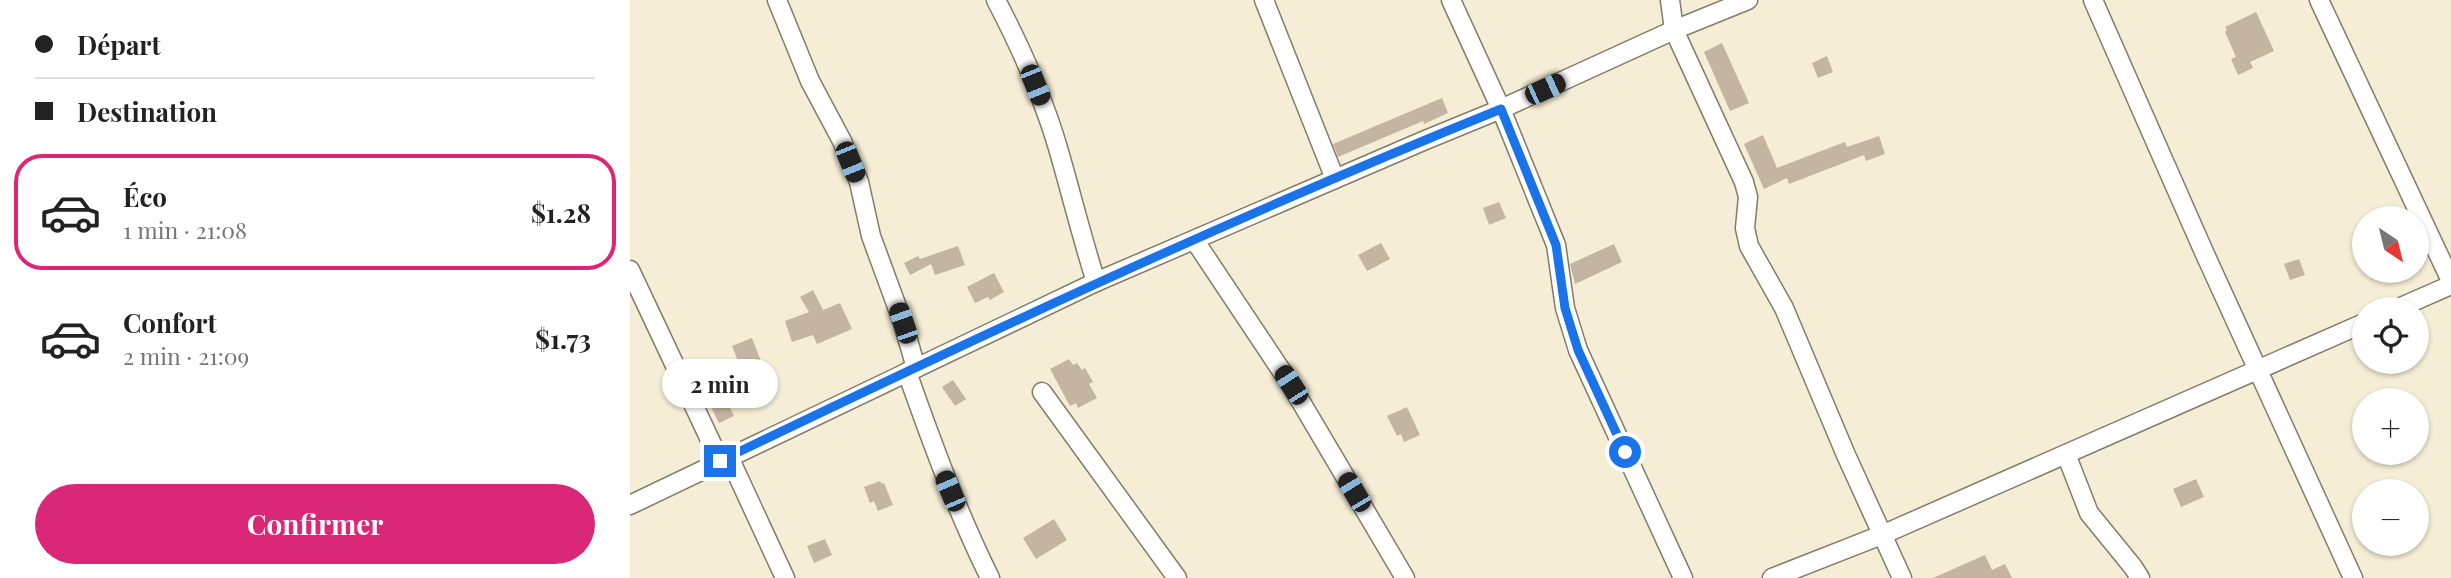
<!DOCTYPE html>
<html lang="fr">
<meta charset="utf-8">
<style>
body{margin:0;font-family:"Playfair Display",serif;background:#f6f6f6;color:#222;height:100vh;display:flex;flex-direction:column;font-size:26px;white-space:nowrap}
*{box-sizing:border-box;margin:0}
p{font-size:23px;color:#767676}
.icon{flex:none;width:38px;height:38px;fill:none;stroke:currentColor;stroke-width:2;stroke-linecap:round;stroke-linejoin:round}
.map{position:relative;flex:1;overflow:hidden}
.panel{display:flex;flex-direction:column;background:#fff;width:630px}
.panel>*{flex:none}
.top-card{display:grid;align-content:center;height:154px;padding:0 35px;background:#fff}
.needle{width:46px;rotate:145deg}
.buttons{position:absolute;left:1722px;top:206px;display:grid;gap:14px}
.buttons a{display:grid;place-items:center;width:77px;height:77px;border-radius:50%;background:#fff;box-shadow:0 2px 5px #0004;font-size:35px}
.end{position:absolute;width:32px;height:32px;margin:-16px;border:9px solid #1a73e8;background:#fff;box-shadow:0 0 0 4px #fff}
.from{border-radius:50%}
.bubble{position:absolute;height:49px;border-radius:24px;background:#fff;box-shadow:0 2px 5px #0004;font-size:23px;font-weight:700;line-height:49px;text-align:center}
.car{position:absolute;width:21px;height:42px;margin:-21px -10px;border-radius:9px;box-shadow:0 0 5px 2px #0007;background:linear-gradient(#222 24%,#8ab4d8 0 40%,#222 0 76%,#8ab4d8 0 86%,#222 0)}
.top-card b{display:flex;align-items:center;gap:24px;height:66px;font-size:26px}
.top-card b+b{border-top:2px solid #e0e0e0}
.top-card i{width:18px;height:18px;background:#222}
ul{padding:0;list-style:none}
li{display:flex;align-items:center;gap:21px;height:116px;margin:0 14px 10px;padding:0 21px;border:4px solid transparent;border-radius:28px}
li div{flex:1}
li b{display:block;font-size:26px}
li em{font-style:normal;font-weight:700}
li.on{border-color:#db2777}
li>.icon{width:63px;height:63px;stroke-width:1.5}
.cta{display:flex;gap:14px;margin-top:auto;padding:14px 35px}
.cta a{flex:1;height:80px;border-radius:42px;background:#db2777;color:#fff;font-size:28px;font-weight:700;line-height:80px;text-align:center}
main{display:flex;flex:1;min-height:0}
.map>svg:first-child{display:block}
</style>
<main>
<section class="panel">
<div class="top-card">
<b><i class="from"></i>Départ</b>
<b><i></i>Destination</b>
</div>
<ul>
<li class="on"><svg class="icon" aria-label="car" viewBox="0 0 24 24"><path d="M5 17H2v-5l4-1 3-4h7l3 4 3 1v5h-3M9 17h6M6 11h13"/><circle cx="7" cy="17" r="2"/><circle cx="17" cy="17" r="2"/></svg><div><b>Éco</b><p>1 min · 21:08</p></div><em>$1.28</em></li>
<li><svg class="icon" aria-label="car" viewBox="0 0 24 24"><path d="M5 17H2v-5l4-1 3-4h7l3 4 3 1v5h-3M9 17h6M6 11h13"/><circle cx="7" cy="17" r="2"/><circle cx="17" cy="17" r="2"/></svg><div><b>Confort</b><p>2 min · 21:09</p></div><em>$1.73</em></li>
</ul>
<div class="cta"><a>Confirmer</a></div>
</section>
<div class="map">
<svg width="1821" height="578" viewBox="0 0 1821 578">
<rect width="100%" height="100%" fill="#f5edd5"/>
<g fill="#c3b5a1">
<polygon points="1626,12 1644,51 1620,62 1623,68 1608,75 1601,59 1606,57 1595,32 1597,30 1595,27"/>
<polygon points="1092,43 1119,103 1100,111 1074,52"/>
<polygon points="1197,56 1203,72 1188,78 1182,63"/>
<polygon points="812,98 818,113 794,124 793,121 708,157 703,144"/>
<polygon points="1133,135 1147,168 1215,142 1217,147 1249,136 1255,154 1236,161 1234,155 1159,184 1157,178 1134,189 1114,144"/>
<polygon points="869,202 876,218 859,225 853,208"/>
<polygon points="751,243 760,259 737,271 728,255"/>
<polygon points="984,244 992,262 945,284 940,264"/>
<polygon points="328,246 335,265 305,275 301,264 280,275 274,263 288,256 290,259"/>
<polygon points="1669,259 1675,275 1660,280 1654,264"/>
<polygon points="364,273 374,292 360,300 358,297 345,303 337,287"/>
<polygon points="183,290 193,310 210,303 222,329 187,344 183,335 162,342 155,321 179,312 170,297"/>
<polygon points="122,338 140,385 121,393 102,346"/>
<polygon points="439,359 443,365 447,363 452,370 455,368 463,382 459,384 467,398 448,408 446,403 440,406 420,369"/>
<polygon points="323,380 336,399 325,406 312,387"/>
<polygon points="95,397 104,416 89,423 80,405"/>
<polygon points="777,407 790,435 774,442 771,434 767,436 757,416"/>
<polygon points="1566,479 1574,497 1551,507 1543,489"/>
<polygon points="250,481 252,484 254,483 263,505 248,511 244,501 240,503 234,487"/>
<polygon points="424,519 437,540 406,559 393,538"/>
<polygon points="195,539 202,555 184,563 177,546"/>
<polygon points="1355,555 1362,570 1375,564 1382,578 1303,578"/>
</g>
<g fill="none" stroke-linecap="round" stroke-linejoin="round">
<g stroke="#837c67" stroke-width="21">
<g id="minor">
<polyline points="147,0 180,81 212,141 229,182 241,236 273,323 286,368"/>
<path d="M366,0C391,48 413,97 428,148C441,193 452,238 466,282"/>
<polyline points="634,0 705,179"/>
<polyline points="821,0 871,109 926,245 935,308 948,350 1053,578"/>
<polyline points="1040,0 1044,30 1114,182 1118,197 1115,228 1119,246 1154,308 1216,455 1272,578"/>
<polyline points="1463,0 1574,252 1723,578"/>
<polyline points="1689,0 1821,281"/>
<polyline points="565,241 661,385 775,578"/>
<polyline points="0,270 90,461"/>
<polyline points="1764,310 1821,285"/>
<path d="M277,372C302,443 327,511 360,578"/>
<polyline points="412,392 547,578"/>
<polyline points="1436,454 1459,513 1503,567 1510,578"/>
<polyline points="99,457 155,578"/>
<polyline points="0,505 466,282 793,141 871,109 1044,30 1118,0"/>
<polyline points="1142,578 1254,534 1734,323"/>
</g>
</g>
<use href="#minor" stroke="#fff" stroke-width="18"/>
</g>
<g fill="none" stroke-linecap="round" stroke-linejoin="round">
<path stroke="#1a73e8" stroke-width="9" d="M90,461C347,337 606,216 871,109L926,245L935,308L948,350L995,452"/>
</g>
</svg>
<div class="buttons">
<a><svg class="needle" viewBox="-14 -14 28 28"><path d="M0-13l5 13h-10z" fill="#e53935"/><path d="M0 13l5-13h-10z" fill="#767676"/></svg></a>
<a><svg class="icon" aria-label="locate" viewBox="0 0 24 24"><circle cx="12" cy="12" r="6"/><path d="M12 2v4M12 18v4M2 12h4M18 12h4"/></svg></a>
<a>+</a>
<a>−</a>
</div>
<i class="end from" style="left:995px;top:452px"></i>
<i class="end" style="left:90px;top:461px"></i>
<div class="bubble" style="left:32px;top:359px;width:116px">2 min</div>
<i class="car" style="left:405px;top:85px;rotate:158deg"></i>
<i class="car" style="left:915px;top:89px;rotate:65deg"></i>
<i class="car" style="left:220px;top:162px;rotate:158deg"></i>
<i class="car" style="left:273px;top:323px;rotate:341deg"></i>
<i class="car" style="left:661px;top:385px;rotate:327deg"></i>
<i class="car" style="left:320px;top:491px;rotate:337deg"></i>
<i class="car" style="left:724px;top:492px;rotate:329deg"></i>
</div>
</main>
